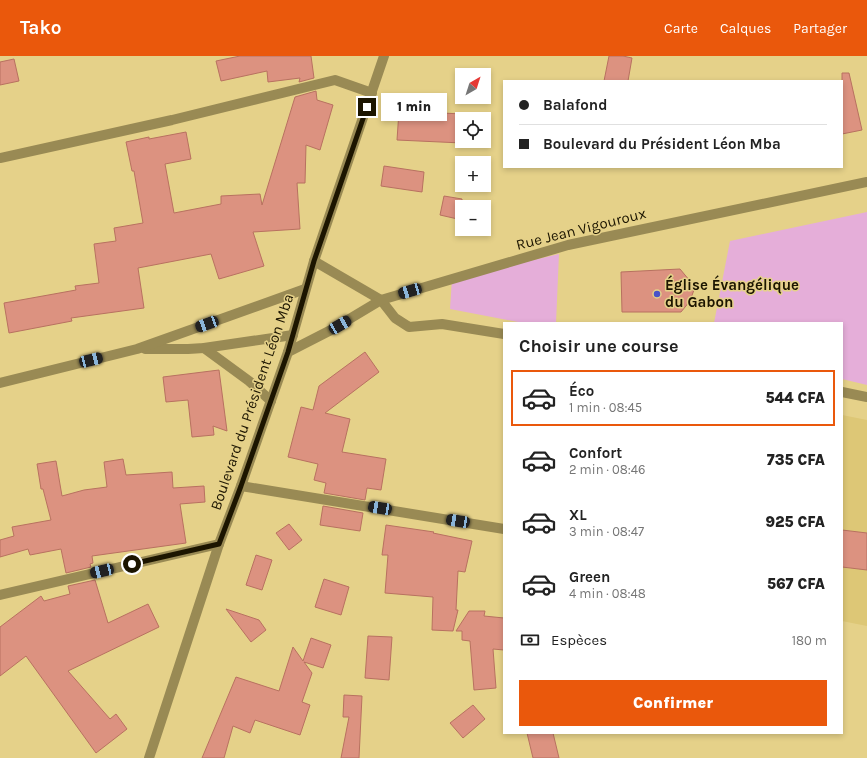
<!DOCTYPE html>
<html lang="fr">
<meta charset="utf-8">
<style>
body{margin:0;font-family:Karla,sans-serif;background:#f2f2f2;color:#222;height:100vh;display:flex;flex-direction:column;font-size:15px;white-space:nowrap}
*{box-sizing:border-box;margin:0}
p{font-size:13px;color:#767676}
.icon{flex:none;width:22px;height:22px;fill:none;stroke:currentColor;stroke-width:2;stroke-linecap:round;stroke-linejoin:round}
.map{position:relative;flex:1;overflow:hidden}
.side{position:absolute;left:503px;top:266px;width:340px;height:412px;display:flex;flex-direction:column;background:#fff;border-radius:0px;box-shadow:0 2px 6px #0003}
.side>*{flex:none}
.hud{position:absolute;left:503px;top:24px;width:340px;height:88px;border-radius:0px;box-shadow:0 2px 6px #0003;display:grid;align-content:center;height:88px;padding:0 16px;background:#fff}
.needle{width:26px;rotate:39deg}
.controls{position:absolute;left:455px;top:12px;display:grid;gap:8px}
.controls a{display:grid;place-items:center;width:36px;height:36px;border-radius:0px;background:#fff;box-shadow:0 2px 6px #0003;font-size:20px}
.end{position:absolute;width:18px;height:18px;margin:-9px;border:5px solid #1c1500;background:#fff;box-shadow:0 0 0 2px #fff}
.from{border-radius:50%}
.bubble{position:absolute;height:28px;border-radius:0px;background:#fff;box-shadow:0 2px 6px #0003;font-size:13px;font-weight:800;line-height:28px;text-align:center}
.car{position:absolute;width:12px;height:24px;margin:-12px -6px;border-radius:5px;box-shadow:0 0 3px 1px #0007;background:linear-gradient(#222 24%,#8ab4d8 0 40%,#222 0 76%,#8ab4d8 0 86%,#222 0)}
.hud b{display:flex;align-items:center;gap:14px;height:38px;font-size:15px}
.hud b+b{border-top:1px solid #e0e0e0}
.hud i{width:10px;height:10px;background:#222}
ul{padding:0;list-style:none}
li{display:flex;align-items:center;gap:12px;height:56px;margin:0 8px 6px;padding:0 8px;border:2px solid transparent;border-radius:0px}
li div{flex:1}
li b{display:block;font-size:15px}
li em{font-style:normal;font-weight:800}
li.current{border-color:#ea580c}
li>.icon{width:36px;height:36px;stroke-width:1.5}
h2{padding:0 16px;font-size:18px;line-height:48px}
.pay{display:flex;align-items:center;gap:10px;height:44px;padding:0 16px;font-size:15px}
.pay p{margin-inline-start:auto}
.cta{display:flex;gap:8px;margin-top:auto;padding:8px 16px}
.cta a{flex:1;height:46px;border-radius:0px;background:#ea580c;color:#fff;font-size:16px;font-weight:800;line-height:46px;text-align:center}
header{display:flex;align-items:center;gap:24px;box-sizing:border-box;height:56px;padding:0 20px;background:#ea580c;color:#fff}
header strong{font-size:19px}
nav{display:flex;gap:22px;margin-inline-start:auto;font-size:14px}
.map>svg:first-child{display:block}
</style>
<header>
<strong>Tako</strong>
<nav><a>Carte</a><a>Calques</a><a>Partager</a></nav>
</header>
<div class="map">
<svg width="867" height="702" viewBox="0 0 867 702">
<rect width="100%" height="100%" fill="#e5d189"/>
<polygon fill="#ddc776" points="842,359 867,364 867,570 842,565"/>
<g fill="#e5aed9">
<polygon points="867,156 867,329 842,323 842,267 714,267 730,185"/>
<polygon points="559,198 556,267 523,267 450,253 452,223"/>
</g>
<g fill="#dc9280" stroke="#b87160">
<polygon points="240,0 311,0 314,22 299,26 300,22 268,26 267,15 221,25 216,5"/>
<polygon points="609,0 623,0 632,2 628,25 604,25"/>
<polygon points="14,3 19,25 0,29 0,6"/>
<polygon points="842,17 849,17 862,74 842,78"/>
<polygon points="316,35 317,44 333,49 320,94 306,89 305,127 297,127 300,173 253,176 264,210 219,223 211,198 138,212 144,252 71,262 72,265 9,277 4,247 76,234 75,230 99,227 94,188 116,185 114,172 143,167 134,115 132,115 126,86 149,81 149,83 186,76 191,103 165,108 174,157 221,148 221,140 260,138 262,149 295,41"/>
<polygon points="399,55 484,59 484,64 484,63 462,63 462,87 397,84"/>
<polygon points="466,85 483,85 483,88 467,88"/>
<polygon points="384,110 424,116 422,136 381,130"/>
<polygon points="444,140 462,143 462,164 440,159"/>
<polygon points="680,213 695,231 690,245 681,256 622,256 621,216"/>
<polygon points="365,296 379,316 325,357 350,363 342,396 386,403 381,434 367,432 365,444 324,437 326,427 314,424 318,408 288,401 301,351 313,354 319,330"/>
<polygon points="219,314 227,375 213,370 214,379 192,381 188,344 166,346 163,321"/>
<polygon points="123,403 126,419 172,416 173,432 204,430 205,446 180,448 186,487 92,500 93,507 90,508 91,511 66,517 61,493 30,499 28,493 0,501 0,484 14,480 12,471 51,464 43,433 41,433 37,408 56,405 62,440 84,434 107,431 104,406"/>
<polygon points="323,450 363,457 360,475 320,469"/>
<polygon points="289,468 302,484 289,494 276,477"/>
<polygon points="386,469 434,476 433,477 472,485 465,516 458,515 456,554 458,554 453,575 432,574 433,541 385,537 388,499 382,499"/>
<polygon points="842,474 867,477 867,514 842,511"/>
<polygon points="256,499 272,504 262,534 246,529"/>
<polygon points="324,523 349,531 341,559 315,551"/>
<polygon points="95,524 108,567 148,548 159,571 68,615 110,663 116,658 127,673 96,697 26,600 0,620 0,571 41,540 44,545 70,538 68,530"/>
<polygon points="226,553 259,564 266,574 251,586"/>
<polygon points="469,555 485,555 484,560 504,562 504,594 493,593 496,632 474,634 470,585 462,584 462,575 456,575"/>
<polygon points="368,580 392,581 389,624 365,622"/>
<polygon points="311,582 331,589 323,612 304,606 312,617 302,646 310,649 300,679 255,664 250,677 233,670 224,702 202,702 236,621 279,635 293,591 303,605"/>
<polygon points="344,639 362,640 359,702 341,702 349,661 343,661"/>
<polygon points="473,649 485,663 463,682 450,667"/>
<polygon points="527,677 553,677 559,702 533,702"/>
</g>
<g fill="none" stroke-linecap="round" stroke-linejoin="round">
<g stroke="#998a54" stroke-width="10">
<polyline points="0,102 172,64 335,24 372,37"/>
<polyline points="314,205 381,244 395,262 409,271 442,268 504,278"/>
<polyline points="204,292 249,325 271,345"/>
<polyline points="145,293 188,293 204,292 293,279"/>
<polyline points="288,296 331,274 381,244 568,189 867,126"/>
<polyline points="0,327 137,293 305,233"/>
<polyline points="842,336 867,341"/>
<polyline points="241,430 504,473"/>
<polyline points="0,539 219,488"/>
<polyline points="149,702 219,488 241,430 288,296 314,205 384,0"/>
</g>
</g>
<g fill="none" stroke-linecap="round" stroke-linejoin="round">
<polyline stroke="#1c1500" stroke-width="5" points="132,508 219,488 241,430 288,296 314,205 367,51"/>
</g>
<circle fill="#4a53c8" stroke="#e5d189" stroke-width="1.5" cx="657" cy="238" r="4"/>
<g text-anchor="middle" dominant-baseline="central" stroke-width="3" stroke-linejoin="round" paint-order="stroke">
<g font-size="15" fill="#1c1500" stroke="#e5d189">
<text transform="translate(581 173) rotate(-14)">Rue Jean Vigouroux</text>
<text transform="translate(252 346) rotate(-71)">Boulevard du Président Léon Mba</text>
</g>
<g font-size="15" font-weight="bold" fill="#1c1500" stroke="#e5d189" text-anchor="start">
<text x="665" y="229">Église Évangélique<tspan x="665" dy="17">du Gabon</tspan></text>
</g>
</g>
</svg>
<div class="controls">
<a><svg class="needle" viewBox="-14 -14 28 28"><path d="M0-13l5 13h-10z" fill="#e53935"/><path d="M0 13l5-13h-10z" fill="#767676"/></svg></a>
<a><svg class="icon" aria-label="locate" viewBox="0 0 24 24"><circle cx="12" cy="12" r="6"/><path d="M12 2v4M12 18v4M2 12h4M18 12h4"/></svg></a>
<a>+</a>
<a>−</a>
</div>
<i class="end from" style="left:132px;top:508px"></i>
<i class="end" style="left:367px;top:51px"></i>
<div class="bubble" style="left:381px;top:37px;width:66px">1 min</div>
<i class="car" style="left:410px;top:235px;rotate:254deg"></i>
<i class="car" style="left:207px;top:268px;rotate:250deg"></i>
<i class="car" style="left:340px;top:269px;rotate:60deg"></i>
<i class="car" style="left:91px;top:304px;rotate:76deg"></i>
<i class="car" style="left:380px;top:452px;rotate:279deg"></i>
<i class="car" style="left:458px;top:465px;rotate:279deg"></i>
<i class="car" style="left:102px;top:515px;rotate:257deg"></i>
<div class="hud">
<b><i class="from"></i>Balafond</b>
<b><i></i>Boulevard du Président Léon Mba</b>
</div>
<section class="side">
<h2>Choisir une course</h2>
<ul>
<li class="current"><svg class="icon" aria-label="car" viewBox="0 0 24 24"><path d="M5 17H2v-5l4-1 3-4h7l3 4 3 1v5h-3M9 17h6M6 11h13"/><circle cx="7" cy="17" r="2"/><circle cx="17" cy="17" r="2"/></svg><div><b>Éco</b><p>1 min · 08:45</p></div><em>544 CFA</em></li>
<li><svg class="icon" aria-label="car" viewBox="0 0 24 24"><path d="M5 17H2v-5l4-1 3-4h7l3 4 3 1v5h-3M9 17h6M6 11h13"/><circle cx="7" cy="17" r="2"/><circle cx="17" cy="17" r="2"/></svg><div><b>Confort</b><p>2 min · 08:46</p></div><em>735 CFA</em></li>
<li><svg class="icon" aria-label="car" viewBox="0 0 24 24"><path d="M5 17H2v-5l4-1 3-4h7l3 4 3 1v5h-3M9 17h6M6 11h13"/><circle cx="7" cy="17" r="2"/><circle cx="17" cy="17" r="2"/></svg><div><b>XL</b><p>3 min · 08:47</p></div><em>925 CFA</em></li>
<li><svg class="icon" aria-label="car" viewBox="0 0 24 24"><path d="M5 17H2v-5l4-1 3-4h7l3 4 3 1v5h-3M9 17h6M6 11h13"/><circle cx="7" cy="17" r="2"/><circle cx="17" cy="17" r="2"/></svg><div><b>Green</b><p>4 min · 08:48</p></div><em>567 CFA</em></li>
</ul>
<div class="pay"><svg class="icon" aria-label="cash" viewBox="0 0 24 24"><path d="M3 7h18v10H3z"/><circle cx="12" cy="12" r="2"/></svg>Espèces<p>180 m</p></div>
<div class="cta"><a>Confirmer</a></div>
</section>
</div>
